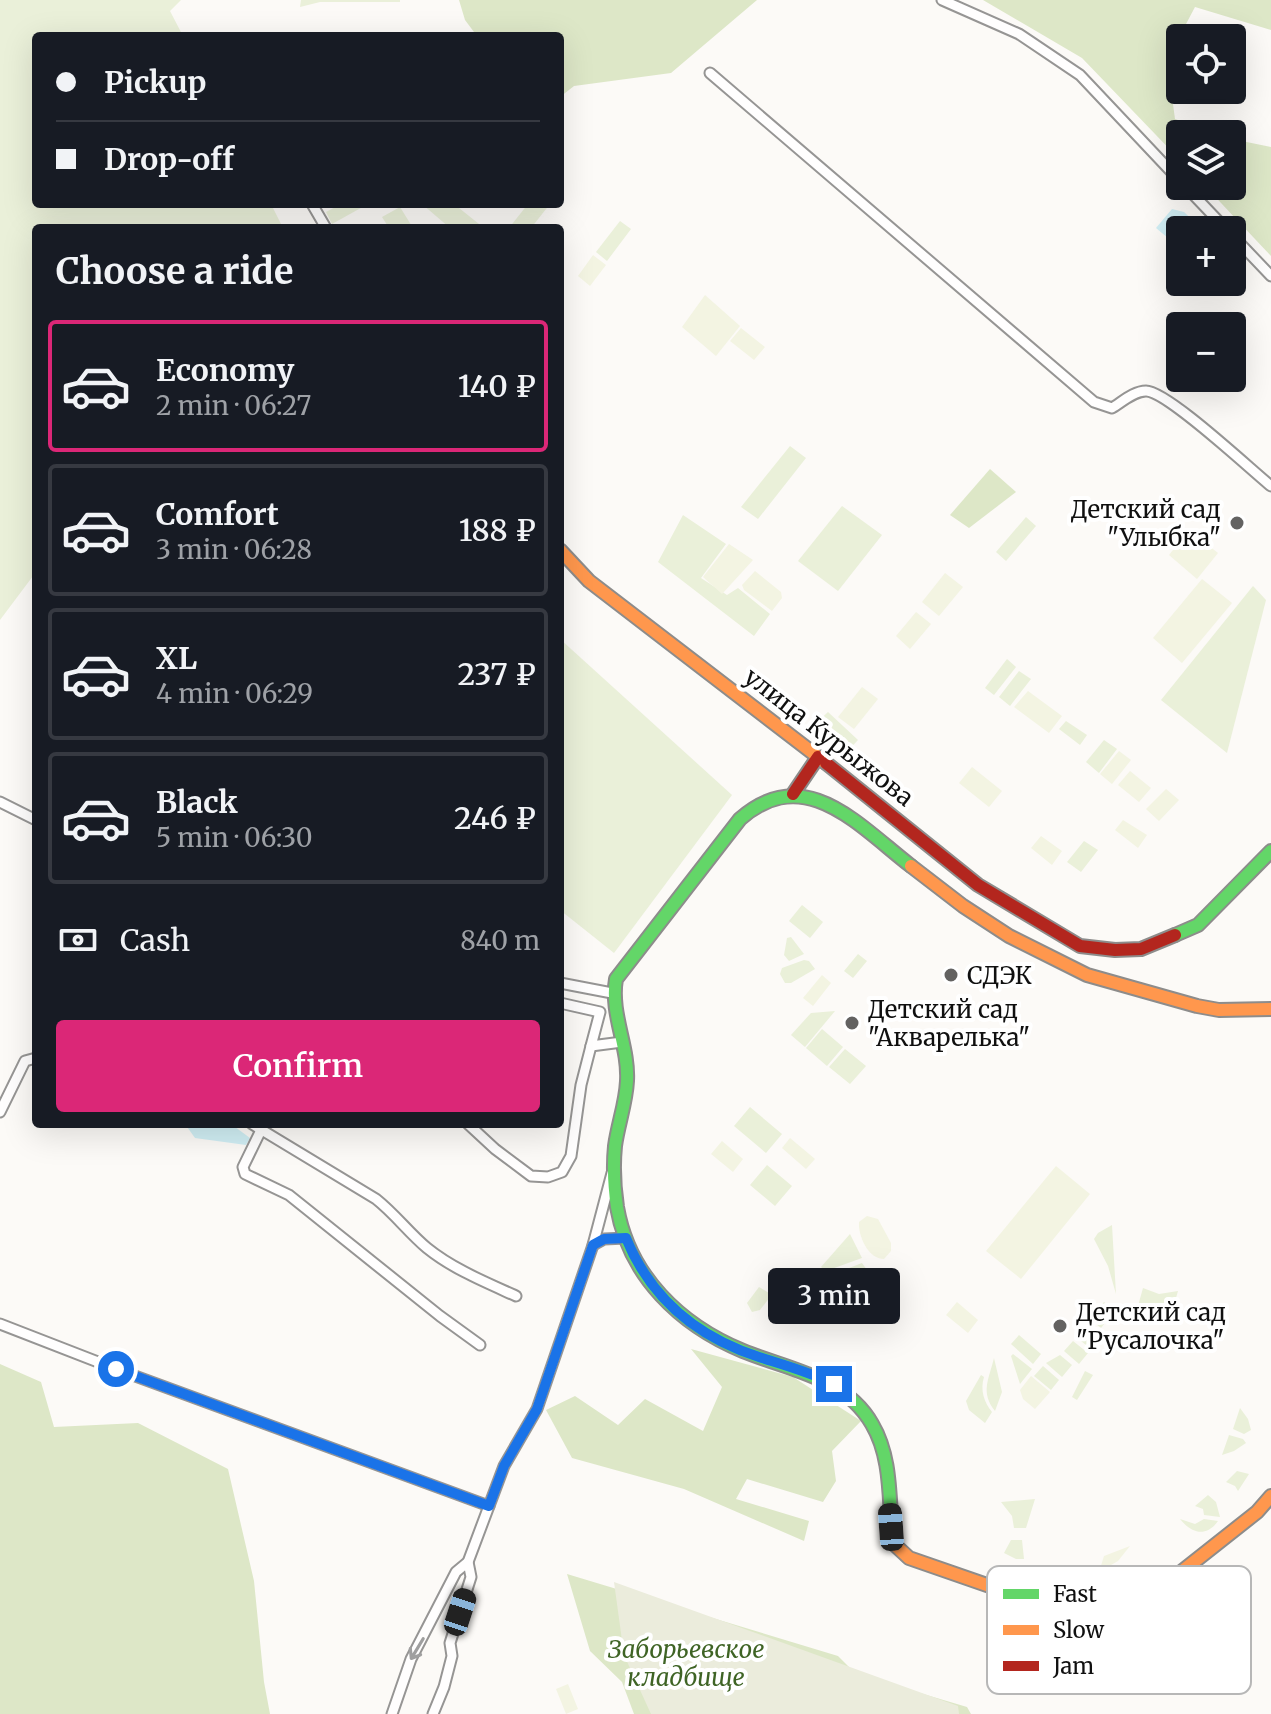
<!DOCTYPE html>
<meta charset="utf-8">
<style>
body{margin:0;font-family:Merriweather,serif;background:#20242c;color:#f1f3f6;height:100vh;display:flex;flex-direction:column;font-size:30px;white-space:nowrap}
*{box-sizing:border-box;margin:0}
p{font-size:26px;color:#9ea1a6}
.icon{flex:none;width:44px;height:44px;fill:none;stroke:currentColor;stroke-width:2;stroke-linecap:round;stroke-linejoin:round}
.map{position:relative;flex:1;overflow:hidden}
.side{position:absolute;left:32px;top:224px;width:532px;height:904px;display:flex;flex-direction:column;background:#171b24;border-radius:8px;box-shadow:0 8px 32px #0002}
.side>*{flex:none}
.guide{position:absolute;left:32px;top:32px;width:532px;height:176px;border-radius:8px;box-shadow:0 8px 32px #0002;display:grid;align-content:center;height:176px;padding:0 24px;background:#171b24}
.buttons{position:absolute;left:1166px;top:24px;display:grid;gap:16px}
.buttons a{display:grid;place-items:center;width:80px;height:80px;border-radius:8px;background:#171b24;box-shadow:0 8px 32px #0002;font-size:40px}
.end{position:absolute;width:36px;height:36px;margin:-18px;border:10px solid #1a73e8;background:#fff;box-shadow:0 0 0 4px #fff}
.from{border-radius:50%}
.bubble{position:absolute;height:56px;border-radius:8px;background:#171b24;box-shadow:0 8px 32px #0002;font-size:26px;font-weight:600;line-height:56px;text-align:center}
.car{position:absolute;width:24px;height:48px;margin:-24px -12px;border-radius:10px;box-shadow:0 0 6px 2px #0007;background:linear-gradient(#222 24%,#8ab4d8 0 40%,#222 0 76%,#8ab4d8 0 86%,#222 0)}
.guide b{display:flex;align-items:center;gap:28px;height:76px;font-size:30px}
.guide b+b{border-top:2px solid #363941}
.guide i{width:20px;height:20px;background:#f1f3f6}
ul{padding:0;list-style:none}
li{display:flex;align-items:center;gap:24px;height:132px;margin:0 16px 12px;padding:0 8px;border:4px solid #363941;border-radius:8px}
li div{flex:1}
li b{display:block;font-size:30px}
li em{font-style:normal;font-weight:600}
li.selected{border-color:#db2777}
li>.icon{width:72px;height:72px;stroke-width:1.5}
h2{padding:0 24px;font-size:36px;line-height:96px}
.pay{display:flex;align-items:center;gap:20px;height:88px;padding:0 24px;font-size:30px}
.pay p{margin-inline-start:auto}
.primary-button{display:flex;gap:16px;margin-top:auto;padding:16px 24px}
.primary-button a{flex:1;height:92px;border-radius:8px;background:#db2777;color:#fff;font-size:32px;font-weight:600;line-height:92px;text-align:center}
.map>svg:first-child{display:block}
</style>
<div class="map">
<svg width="1271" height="1714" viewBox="0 0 1271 1714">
<rect width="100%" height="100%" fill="#fcfaf7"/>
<g fill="#eaf0d9">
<polygon points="0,0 181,0 170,11 183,36 36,36 36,204 271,204 283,228 36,228 36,572 0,620"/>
<polygon points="301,0 400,0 400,2 320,2 300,7"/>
<polygon points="1232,39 1242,63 1241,76 1232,85"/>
<polygon points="341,204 368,204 332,224 326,212"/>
<polygon points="422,204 454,204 484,228 450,228"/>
<polygon points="528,204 550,204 531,228 509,228"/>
<polygon points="400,207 413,228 389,228 382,217"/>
<polygon points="620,221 631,229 607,261 596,252"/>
<polygon points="790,446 806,458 758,519 741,507"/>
<polygon points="842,506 882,535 838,591 798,561"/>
<polygon points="683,515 726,544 701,578 727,595 738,588 770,614 754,636 658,562"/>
<polygon points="1026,517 1036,526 1006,561 996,552"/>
<polygon points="1253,586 1266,600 1227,753 1161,700"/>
<polygon points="560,639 732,795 614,953 560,910"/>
<polygon points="1007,659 1016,667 994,695 985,688"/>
<polygon points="1019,671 1031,679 1010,706 999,697"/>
<polygon points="828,712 858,740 844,755 813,726"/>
<polygon points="1066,721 1087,735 1080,745 1059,729"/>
<polygon points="1104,740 1117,749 1099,773 1086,762"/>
<polygon points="1084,841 1098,850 1081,872 1067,862"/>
<polygon points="802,905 823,922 810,938 789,921"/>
<polygon points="791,937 804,954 789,961 784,955 787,938"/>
<polygon points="858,954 867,961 853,978 844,971"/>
<polygon points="804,960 809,961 815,969 791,983 785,983 780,974 782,968"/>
<polygon points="835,1011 805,1047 791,1035 811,1013"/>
<polygon points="822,1029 843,1047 827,1066 806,1048"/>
<polygon points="845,1049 866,1066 850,1084 829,1067"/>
<polygon points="750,1107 782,1134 766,1153 734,1126"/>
<polygon points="767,1165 792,1186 775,1206 750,1185"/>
<polygon points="1112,1225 1116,1294 1108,1266 1094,1239 1098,1233"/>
<polygon points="850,1234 862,1258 826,1271 821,1267"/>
<polygon points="862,1263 872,1277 857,1296 831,1275"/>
<polygon points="759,1287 769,1293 770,1297 760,1310 752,1312 747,1303"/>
<polygon points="1143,1288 1159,1294 1178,1291 1169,1322 1136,1313"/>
<polygon points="1104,1302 1110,1307 1111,1315 1101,1328 1090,1319"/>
<polygon points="1085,1326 1101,1339 1091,1349 1076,1337"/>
<polygon points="1019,1335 1041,1354 1033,1364 1011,1344"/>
<polygon points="1073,1341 1088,1353 1079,1364 1064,1351"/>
<polygon points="1013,1354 1032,1369 1020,1384 1011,1356"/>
<polygon points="1060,1355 1072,1365 1062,1377 1046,1363"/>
<path d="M994,1358L1002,1392L995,1411C980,1392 989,1379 994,1358Z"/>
<polygon points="1043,1366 1059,1380 1051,1390 1034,1376"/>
<polygon points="1085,1371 1093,1375 1077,1400 1072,1397"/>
<path d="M981,1375L984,1377C980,1390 984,1402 992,1412L985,1423L969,1410L966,1401Z"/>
<polygon points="1240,1408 1248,1419 1251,1430 1244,1434 1233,1429"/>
<polygon points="1229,1435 1243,1439 1246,1443 1234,1451 1222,1455"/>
<polygon points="1237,1471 1249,1474 1238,1491 1235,1486 1226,1482"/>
<polygon points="1208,1495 1216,1502 1220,1517 1204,1515 1203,1509 1195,1506"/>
<polygon points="1035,1499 1026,1528 1014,1528 1012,1516 1001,1502"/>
<path d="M1180,1519L1195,1524L1204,1519L1218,1521C1206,1538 1191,1533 1180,1519Z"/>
<polygon points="1011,1540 1022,1540 1024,1559 1016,1559 1004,1553"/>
</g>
<g fill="#dde7c7">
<polygon points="459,0 757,0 671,73 574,86 560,97 560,36 477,36 465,20"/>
<polygon points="983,0 1271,0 1271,30 1195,7 1167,60 1175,119 1219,134 1180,134 1180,160 1082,58"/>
<polygon points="1232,139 1271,147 1271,256 1205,186 1232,186"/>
<polygon points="990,469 1016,492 969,528 950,515"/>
<polygon points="691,1349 793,1377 861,1421 832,1451 836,1481 823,1502 747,1479 736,1499 809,1521 804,1541 684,1489 572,1458 546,1410 575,1396 618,1425 645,1399 703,1431 722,1387"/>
<polygon points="0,1364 41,1382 54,1427 138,1423 228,1469 254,1581 264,1682 270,1714 0,1714"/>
<polygon points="567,1574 838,1656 856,1674 967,1707 971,1714 634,1714 622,1682 590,1651"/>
</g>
<polygon fill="#ebecdc" points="614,1582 958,1706 959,1714 651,1714 624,1655"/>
<g fill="#f3f4e2">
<polygon points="593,255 606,265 590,286 578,276"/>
<polygon points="705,295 740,326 716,356 682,327"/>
<polygon points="741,328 765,347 754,360 730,341"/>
<polygon points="1189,530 1218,553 1197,579 1169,555"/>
<polygon points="729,544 753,560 722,594 703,577"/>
<polygon points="755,571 781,592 782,598 772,611 744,590 742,585"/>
<polygon points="945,573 963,587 939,616 922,602"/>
<polygon points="1202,579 1232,603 1182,663 1153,638"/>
<polygon points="916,612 931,624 910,649 896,636"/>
<polygon points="862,687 878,699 854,729 838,717"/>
<polygon points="1028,691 1062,716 1049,733 1014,707"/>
<polygon points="1119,751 1131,760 1112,784 1100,774"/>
<polygon points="972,767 1002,791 989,807 959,783"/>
<polygon points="1130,771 1151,788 1139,802 1118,785"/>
<polygon points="1166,789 1179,800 1159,821 1146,809"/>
<polygon points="1123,820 1147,835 1138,848 1115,830"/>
<polygon points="1041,836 1062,851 1052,865 1031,848"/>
<polygon points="822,975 831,983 813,1006 803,998"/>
<polygon points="790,1138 815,1159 806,1169 782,1148"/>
<polygon points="722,1141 743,1159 733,1172 711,1154"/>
<polygon points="1056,1166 1090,1194 1021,1279 986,1251"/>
<path d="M867,1216L878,1219L891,1243V1251L884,1259C868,1259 858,1236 859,1222Z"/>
<polygon points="957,1302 978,1320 968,1333 946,1315"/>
<polygon points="1031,1376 1050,1392 1035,1409 1023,1399 1020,1390"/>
<polygon points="1130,1546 1118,1561 1099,1572 1104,1556"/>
<polygon points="568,1684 578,1709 566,1714 556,1689"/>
</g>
<g fill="#d0eef4">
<polygon points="1172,209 1184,212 1203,230 1180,230 1180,248 1156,228"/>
<polygon points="185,1124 231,1124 250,1138 246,1145 195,1138"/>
</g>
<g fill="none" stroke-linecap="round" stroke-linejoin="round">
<g stroke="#969594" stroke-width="13">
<g id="street">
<polyline points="942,0 1019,34 1080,75 1180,181"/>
<path d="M710,73L1094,402L1112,408C1122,402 1134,391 1146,391C1167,391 1250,469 1271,486"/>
<polyline points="1185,186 1227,230"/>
<polyline points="312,204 326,228"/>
<polyline points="1232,235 1271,276"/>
<polyline points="0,802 36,820"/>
<polyline points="560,983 612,993"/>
<polyline points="560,1003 600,1012 591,1046 622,1042"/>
<polyline points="0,1112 25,1061 36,1058"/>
<path d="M252,1124L376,1199C395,1214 409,1233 427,1248C453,1269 485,1282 516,1296"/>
<polyline points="468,1124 495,1149 531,1176 548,1177 562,1172 571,1156 581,1085 591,1046"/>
<polyline points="261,1130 243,1167 245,1174 289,1195 440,1316 480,1345"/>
<polyline points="593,1245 604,1239 626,1238"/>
<polyline points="0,1324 116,1369 489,1506"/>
<polyline points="392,1714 411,1659 456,1572 468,1562 504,1466 537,1409 593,1245 612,1173"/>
<polyline points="433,1714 444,1687 452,1656 450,1643 471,1577 468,1562"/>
</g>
</g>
<g stroke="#8d8c8b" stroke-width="16">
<g id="fast">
<polyline points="1175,935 1198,925 1271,851"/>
<path d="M892,1531C889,1495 891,1456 872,1424C845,1377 790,1370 743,1351C680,1325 629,1276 617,1207C614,1187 613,1166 615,1146C618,1124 626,1103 627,1081C629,1046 610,1014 616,979L740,819C805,762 858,825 911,866"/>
</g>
</g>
<g stroke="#8d8c8b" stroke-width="16">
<g id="slow">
<polyline points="560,550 589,581 826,763"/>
<polyline points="911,866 963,906 1009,936 1087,975 1197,1006 1219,1010 1271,1009"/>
<polyline points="892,1531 895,1545 909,1558 1056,1609 1081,1613 1105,1612 1128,1606 1152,1595 1257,1512 1271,1496"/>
</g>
</g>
<g stroke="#8d8c8b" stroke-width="16">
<g id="jam">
<polyline points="826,763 978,885 1080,946 1115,950 1141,949 1175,935"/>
<polyline points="793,794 818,757"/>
</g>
</g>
<use href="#street" stroke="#fffefe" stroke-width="9"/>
<use href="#fast" stroke="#63d668" stroke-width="12"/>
<use href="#slow" stroke="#ff974d" stroke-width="12"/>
<use href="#jam" stroke="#b3261e" stroke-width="12"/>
</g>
<defs><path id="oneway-shaft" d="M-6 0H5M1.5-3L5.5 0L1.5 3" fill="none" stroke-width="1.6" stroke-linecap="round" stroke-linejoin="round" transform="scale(2)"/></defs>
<use stroke="#9f9f9f" href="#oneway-shaft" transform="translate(417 1649) rotate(121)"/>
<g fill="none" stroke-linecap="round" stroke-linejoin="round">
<path stroke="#1a73e8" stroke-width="10" d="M116,1369L489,1506L504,1466L537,1409L593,1245L604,1239L626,1238C651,1299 697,1337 759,1357C784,1365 810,1372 834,1384"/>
</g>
<g fill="#636261" stroke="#fff" stroke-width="3">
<circle cx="1237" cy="523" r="8"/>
<circle cx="951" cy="975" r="8"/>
<circle cx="852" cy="1023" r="8"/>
<circle cx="1060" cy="1326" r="8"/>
</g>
<g text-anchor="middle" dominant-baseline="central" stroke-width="8" stroke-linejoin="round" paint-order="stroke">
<g font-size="24" fill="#101010" stroke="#fff" text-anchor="start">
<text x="1221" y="509" text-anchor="end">Детский сад<tspan x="1221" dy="28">"Улыбка"</tspan></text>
<text x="967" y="975">СДЭК</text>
<text x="868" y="1009">Детский сад<tspan x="868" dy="28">"Акварелька"</tspan></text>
<text x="1076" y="1312">Детский сад<tspan x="1076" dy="28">"Русалочка"</tspan></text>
</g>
<g font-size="24" fill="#101010" stroke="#fff">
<text transform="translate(829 737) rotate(38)">улица Курыжова</text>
</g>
<g font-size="24" font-style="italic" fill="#3f6425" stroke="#fff">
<text x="686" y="1649">Заборьевское<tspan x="686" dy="28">кладбище</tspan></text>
</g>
</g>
<rect x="987" y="1566" width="264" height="128" rx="12" fill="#fff" stroke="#b7b7b7" stroke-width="2"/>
<rect x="1003" y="1589" width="36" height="10" fill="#63d668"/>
<rect x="1003" y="1625" width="36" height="10" fill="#ff974d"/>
<rect x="1003" y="1661" width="36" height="10" fill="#b3261e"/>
<g font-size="22" fill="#101010">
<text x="1053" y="1602">Fast</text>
<text x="1053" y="1638">Slow</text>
<text x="1053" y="1674">Jam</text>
</g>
</svg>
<div class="buttons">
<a><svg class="icon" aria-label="locate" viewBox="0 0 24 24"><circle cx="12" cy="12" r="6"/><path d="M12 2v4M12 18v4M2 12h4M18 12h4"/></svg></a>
<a><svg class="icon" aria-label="layers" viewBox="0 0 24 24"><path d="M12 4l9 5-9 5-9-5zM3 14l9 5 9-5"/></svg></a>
<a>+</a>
<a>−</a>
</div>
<i class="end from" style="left:116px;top:1369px"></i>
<i class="end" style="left:834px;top:1384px"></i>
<div class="bubble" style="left:768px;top:1268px;width:132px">3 min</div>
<i class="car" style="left:891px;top:1527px;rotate:356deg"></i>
<i class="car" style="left:460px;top:1612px;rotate:18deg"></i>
<div class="guide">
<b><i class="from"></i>Pickup</b>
<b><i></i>Drop-off</b>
</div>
<section class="side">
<h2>Choose a ride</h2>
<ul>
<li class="selected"><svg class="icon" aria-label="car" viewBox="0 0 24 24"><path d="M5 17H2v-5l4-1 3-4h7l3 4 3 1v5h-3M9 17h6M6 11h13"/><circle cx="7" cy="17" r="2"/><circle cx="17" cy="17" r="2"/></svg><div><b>Economy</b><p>2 min · 06:27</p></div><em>140 ₽</em></li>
<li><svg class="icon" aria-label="car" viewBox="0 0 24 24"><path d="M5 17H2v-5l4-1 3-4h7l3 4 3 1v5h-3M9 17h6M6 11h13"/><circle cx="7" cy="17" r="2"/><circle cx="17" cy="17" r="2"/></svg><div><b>Comfort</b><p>3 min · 06:28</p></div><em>188 ₽</em></li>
<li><svg class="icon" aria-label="car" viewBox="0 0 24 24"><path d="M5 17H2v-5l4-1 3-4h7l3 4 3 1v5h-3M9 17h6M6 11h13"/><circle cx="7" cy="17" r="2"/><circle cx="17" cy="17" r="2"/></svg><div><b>XL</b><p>4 min · 06:29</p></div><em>237 ₽</em></li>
<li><svg class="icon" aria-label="car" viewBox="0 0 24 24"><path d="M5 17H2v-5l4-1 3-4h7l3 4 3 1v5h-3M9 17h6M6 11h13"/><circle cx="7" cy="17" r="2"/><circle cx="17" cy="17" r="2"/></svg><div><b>Black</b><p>5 min · 06:30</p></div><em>246 ₽</em></li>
</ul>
<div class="pay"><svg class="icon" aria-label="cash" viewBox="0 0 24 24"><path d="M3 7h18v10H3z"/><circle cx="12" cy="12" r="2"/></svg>Cash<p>840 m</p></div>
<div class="primary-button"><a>Confirm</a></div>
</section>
</div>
